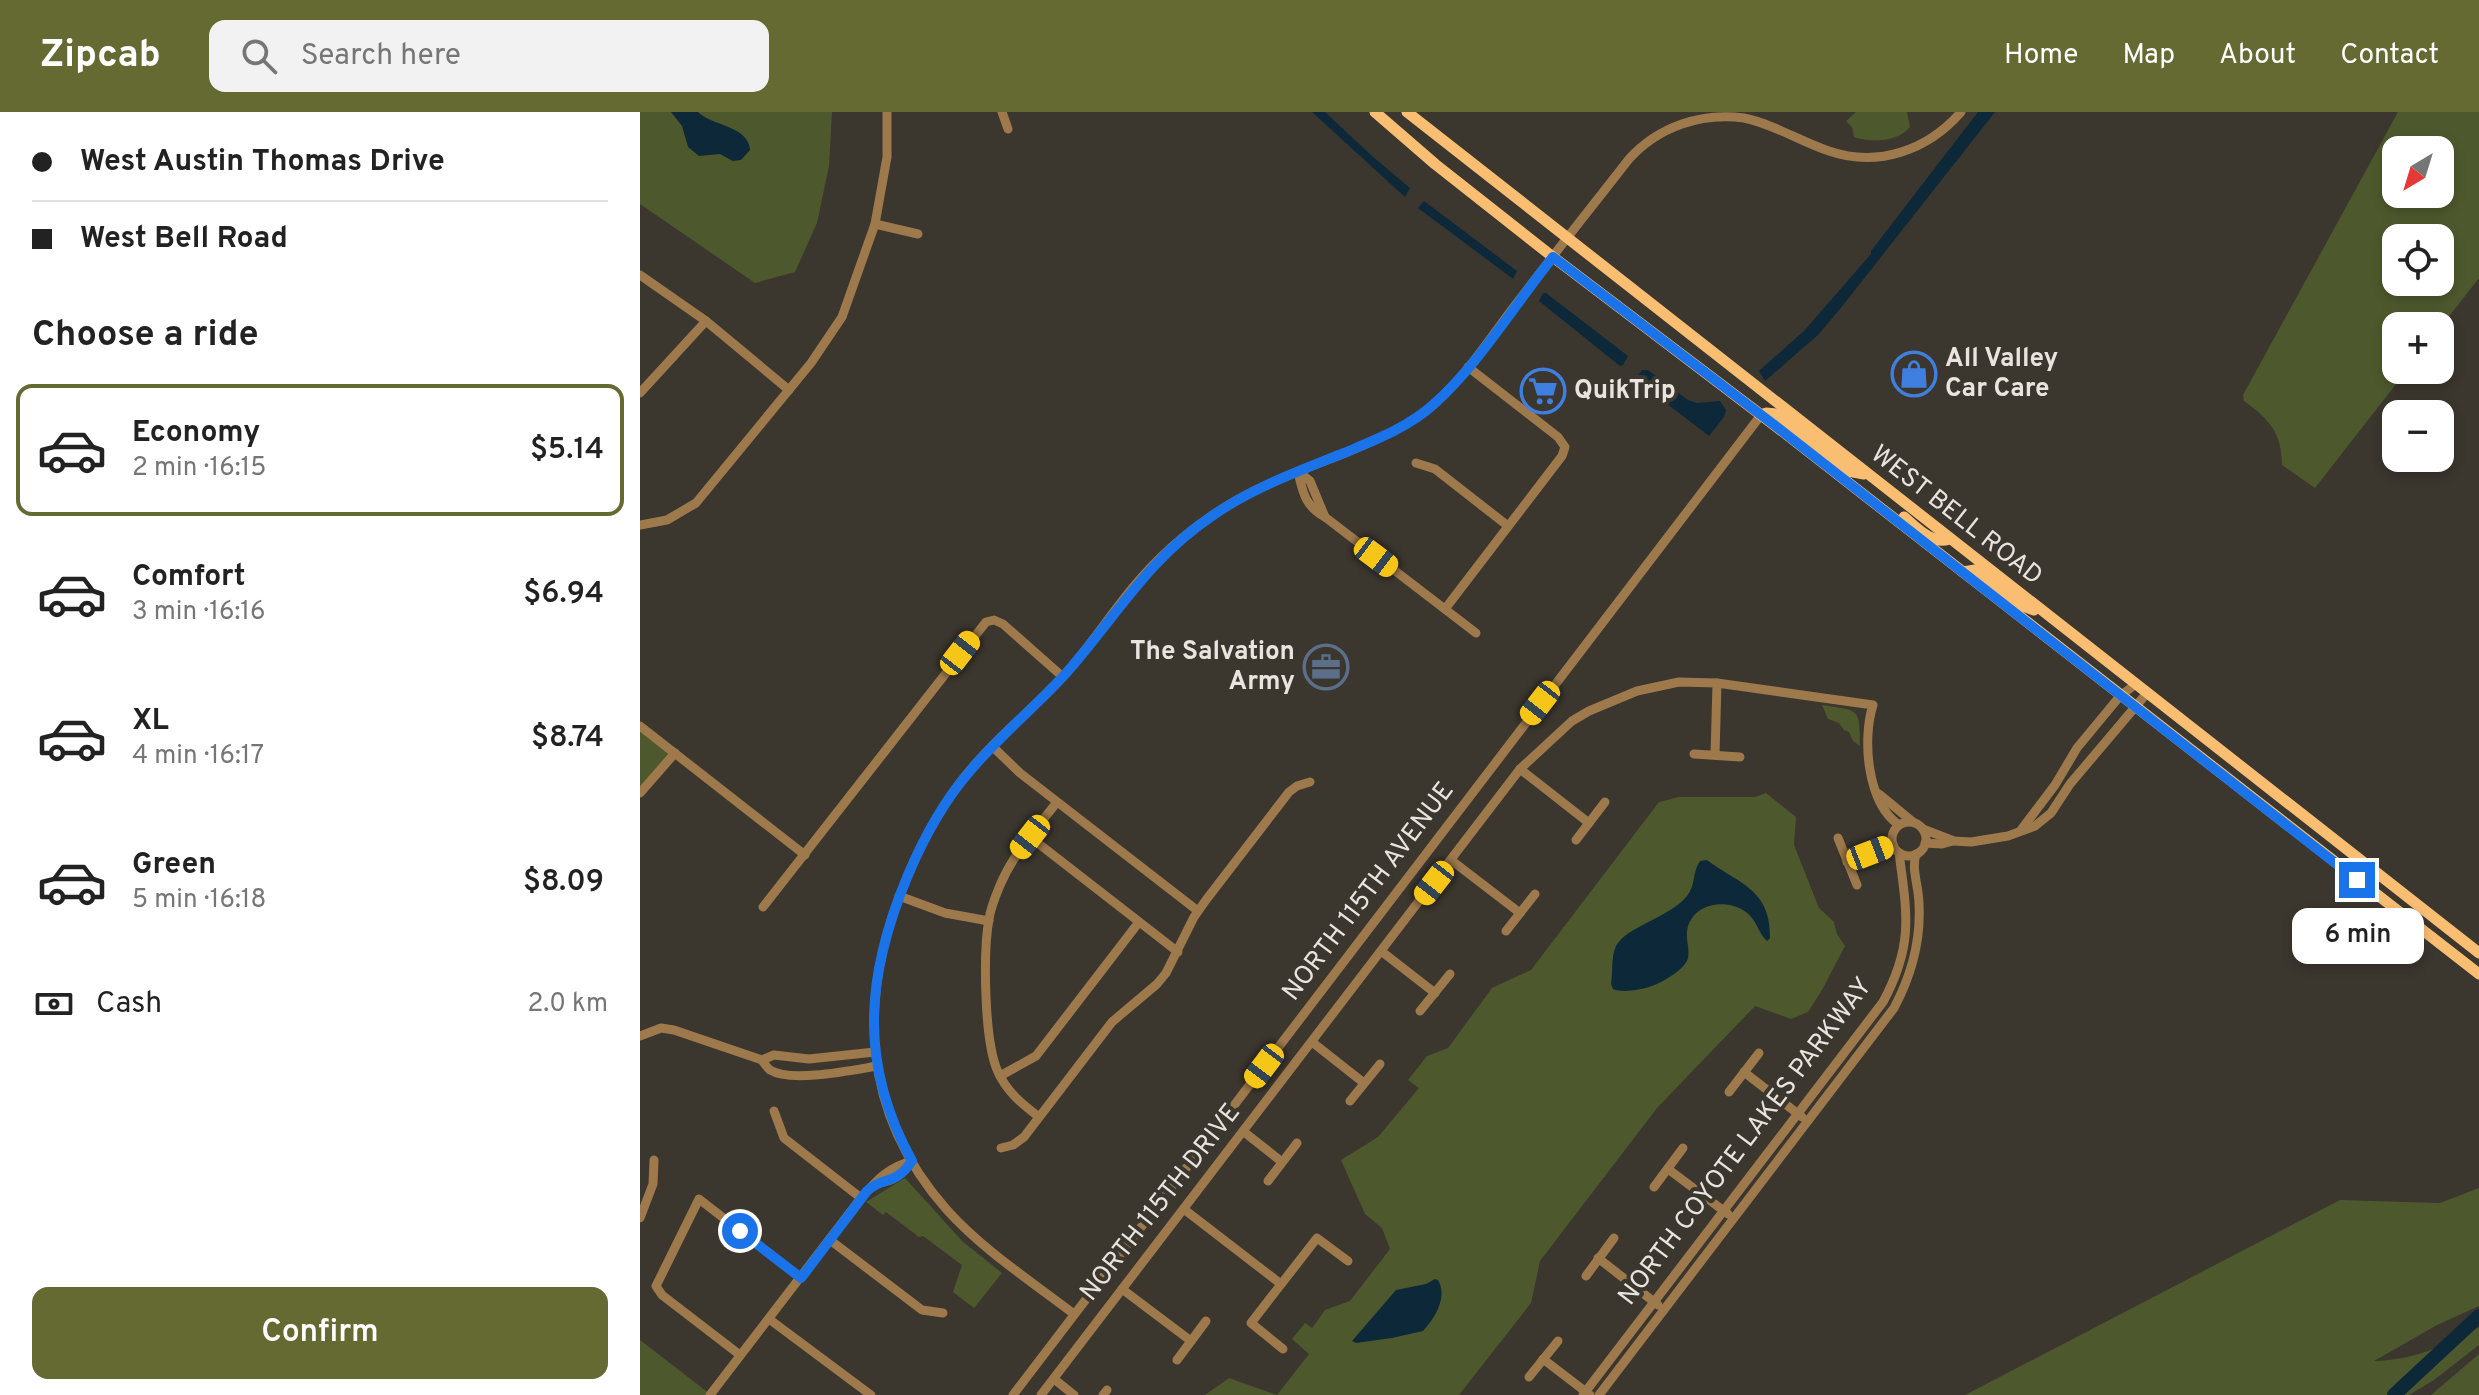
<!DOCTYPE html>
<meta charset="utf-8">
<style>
body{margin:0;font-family:Overpass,sans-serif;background:#f2f2f2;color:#222;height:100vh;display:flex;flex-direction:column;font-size:30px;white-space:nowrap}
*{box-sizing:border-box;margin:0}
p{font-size:26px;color:#767676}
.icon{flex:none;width:44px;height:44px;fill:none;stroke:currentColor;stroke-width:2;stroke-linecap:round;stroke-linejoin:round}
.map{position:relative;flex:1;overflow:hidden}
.panel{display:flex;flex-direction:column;background:#fff;width:640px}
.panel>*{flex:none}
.hud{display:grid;align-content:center;height:176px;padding:0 32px;background:#fff}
.needle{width:52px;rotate:218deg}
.buttons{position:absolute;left:1742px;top:24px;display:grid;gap:16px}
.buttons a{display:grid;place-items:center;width:72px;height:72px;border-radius:16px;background:#fff;box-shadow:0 4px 12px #0003;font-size:40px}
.end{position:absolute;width:36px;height:36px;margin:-18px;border:10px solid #1a73e8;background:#fff;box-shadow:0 0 0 4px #fff}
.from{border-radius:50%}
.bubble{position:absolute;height:56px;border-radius:16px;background:#fff;box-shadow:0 4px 12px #0003;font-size:26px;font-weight:600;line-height:56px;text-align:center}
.car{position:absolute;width:24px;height:48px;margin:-24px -12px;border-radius:10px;box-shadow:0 0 6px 2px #0007;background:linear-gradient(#f5c518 24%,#345 0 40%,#f5c518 0 76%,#345 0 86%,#f5c518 0)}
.hud b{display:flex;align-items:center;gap:28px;height:76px;font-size:30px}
.hud b+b{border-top:2px solid #e0e0e0}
.hud i{width:20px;height:20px;background:#222}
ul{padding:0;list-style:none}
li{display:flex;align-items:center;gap:24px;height:132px;margin:0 16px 12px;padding:0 16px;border:4px solid transparent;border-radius:16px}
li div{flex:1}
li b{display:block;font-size:30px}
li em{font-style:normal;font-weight:600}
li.selected{border-color:#656a33}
li>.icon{width:72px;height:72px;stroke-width:1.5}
h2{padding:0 32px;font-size:36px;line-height:96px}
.pay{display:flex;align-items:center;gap:20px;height:88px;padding:0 32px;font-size:30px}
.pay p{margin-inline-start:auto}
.cta{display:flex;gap:16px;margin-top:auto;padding:16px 32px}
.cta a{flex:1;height:92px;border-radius:16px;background:#656a33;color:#fff;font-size:32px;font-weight:600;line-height:92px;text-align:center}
header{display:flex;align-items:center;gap:48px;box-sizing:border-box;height:112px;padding:0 40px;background:#656a33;color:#fff}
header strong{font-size:38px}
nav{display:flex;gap:44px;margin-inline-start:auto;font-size:28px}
.search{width:560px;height:72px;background:#f2f2f2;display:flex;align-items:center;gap:20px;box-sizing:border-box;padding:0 28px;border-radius:16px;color:#767676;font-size:30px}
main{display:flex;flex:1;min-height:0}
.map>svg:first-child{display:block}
</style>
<header>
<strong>Zipcab</strong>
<div class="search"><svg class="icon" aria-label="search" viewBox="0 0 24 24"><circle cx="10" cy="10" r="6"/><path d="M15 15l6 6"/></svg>Search here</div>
<nav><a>Home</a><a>Map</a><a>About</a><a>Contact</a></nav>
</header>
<main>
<section class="panel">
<div class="hud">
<b><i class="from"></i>West Austin Thomas Drive</b>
<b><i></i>West Bell Road</b>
</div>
<h2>Choose a ride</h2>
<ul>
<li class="selected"><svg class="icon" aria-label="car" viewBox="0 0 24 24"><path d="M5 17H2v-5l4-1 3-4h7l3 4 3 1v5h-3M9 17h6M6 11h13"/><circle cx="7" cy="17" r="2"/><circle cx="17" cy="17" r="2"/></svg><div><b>Economy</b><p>2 min · 16:15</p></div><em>$5.14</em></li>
<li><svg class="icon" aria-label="car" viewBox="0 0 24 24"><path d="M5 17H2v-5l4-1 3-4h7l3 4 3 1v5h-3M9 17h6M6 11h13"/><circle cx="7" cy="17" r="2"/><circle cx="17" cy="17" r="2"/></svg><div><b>Comfort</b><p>3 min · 16:16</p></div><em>$6.94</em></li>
<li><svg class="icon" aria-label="car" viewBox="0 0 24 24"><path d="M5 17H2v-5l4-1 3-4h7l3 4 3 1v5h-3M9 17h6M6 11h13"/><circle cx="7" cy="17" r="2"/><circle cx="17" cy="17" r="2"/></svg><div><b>XL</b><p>4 min · 16:17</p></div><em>$8.74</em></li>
<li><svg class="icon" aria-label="car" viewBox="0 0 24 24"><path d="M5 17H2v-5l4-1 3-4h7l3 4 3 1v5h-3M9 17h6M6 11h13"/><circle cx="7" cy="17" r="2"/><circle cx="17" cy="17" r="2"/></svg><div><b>Green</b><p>5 min · 16:18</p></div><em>$8.09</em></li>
</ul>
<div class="pay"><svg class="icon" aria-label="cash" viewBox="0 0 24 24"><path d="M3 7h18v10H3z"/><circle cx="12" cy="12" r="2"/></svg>Cash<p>2.0 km</p></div>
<div class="cta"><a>Confirm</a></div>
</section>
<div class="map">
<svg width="1839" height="1283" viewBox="0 0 1839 1283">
<rect width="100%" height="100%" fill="#3b362e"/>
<g fill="#4d592d" fill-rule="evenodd">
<polygon points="0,0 192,0 189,54 177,111 155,160 115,171 0,92"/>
<path d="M1216,0H1267L1270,15C1258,30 1231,31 1214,25L1212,15L1206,9Z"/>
<path d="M1758,0H1839V166L1800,216V214H1756V258H1767L1675,376L1642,353C1642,321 1629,307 1604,289L1603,283ZM1756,38H1800V82H1756ZM1756,126H1800V170H1756Z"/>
<path d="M1182,593C1219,599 1220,595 1220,634L1213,629L1209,620L1204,618L1199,611L1188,607Z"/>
<polygon points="0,614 35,641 0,681"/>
<polygon points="1126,681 1156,705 1154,733 1179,796 1194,810 1197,822 1205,834 1182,878 1168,900 1151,907 1115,894 1017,996 900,1149 891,1191 819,1283 565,1283 589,1266 637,1283 669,1242 652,1227 665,1211 672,1216 685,1198 710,1189 750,1137 742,1116 725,1102 701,1048 738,1025 779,976 768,968 787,944 808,936 852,876 891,858 1019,690 1039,685 1115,685"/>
<polygon points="265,1066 322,1129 362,1161 334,1196 313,1180 322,1153 283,1124 279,1125 246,1100 243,1103 226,1090"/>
<path d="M1839,1076V1194L1797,1213L1734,1249C1775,1248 1804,1234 1839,1215V1233L1794,1268L1769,1283H1325L1700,1088L1800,1091Z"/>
<polygon points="0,1228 70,1282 70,1283 0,1283"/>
<polygon points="1839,1242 1839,1283 1791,1283"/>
</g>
<g fill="#0d2838">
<path d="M31,0H58C72,14 109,14 110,38L101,48L93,49L80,42L59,44L48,35L42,14Z"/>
<polygon points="672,0 685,0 732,44 770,76 765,85"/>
<polygon points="1338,0 1355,0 1200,197 1178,223 1125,269 1119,259 1164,219 1231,142 1231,139"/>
<polygon points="784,89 877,159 873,167 778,96"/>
<polygon points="903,181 906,181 988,244 983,253 980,254 899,189"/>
<polygon points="1002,258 1008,258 1048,288 1057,291 1080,289 1086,298 1084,305 1069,324 1000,271 998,264"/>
<path d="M1067,748C1099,772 1131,777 1130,826L1127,829C1118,821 1117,808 1106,800C1085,785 1050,792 1047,820C1046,828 1050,838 1048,846C1046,857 1020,872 1009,875C999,878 981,881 973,877L971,872C973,860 971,844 976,834C987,814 1029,806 1047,784C1056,773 1052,760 1060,749Z"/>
<path d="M795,1167L798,1168C808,1185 795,1206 783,1219L752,1226L716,1231L712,1229L756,1178L786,1172Z"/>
</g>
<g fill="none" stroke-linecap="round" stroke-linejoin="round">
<polyline stroke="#0d2838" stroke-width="14" points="1754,1283 1839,1204"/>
<g stroke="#9e794c" stroke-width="9">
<polyline points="362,0 368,17"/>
<polyline points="235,112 278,122"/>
<polyline points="0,163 66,209 149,278"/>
<polyline points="0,281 66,209"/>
<polyline points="776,351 795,357 868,414"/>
<path d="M658,360C663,381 665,394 685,405L836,521"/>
<polyline points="659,360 670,369 685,405"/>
<polyline points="0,413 27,408 56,391 171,251 202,205 235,112 247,45 247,0"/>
<polyline points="805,497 922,344 925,335 918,325 828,255"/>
<polyline points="0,614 165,743"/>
<polyline points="352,634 380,661 558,799"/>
<polyline points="1054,642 1100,645"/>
<polyline points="1075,643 1077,571"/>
<polyline points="880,657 949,711"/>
<polyline points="0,681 35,641"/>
<polyline points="1239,682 1273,710"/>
<circle cx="1269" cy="727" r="17"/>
<polyline points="1283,717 1314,729 1331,730 1368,724 1395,714 1411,701 1430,672 1507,581"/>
<polyline points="1381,718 1415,673 1437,636 1480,584 1496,572"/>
<polyline points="390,725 538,840"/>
<polyline points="1198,726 1217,773"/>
<polyline points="936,728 965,690"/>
<polyline points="1285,731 1302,732 1313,729"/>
<polyline points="811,748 880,801"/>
<polyline points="1207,750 1253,732"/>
<polyline points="259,784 305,801 349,809"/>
<polyline points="123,795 346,510 354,508 363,512 423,565"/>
<polyline points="866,819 895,782"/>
<polyline points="741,839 795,881"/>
<polyline points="780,899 810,862"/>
<path d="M0,924L21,916L34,918L122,948C125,952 127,956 130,958C151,971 213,958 237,954"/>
<polyline points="672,930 724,971"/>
<polyline points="122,948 134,943 169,947 235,940"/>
<polyline points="1104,960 1162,1005"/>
<polyline points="360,964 396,944 499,810"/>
<polyline points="1089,980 1119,941"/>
<polyline points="710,989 740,952"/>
<polyline points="134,999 144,1026 221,1086"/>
<path d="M399,1005C382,992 367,980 358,960C344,930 343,840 349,807C351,794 356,783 361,771C374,741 397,716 417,690"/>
<polyline points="604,1020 642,1050"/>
<polyline points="361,1036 373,1033 384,1025 472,910 517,872 526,861 554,805 566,788 649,680 657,674 670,670"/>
<polyline points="1028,1057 1088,1102"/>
<polyline points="628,1069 657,1031"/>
<path d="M236,1071C253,1070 262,1063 272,1049"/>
<polyline points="1014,1075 1043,1036"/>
<polyline points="545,1098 641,1172"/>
<polyline points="0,1106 13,1072 14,1048"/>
<polyline points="190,1128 282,1198 303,1201"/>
<polyline points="958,1146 1018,1193"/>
<polyline points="946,1164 974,1126"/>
<polyline points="482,1177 551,1229"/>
<path d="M434,1202C391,1169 343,1138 307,1098C220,1000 217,884 266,768C280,734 297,702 319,672C347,634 384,605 417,571C446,541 468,505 495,473C517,447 542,424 570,405C611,376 659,359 705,341C736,328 768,315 794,292C825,265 849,228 873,196C911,146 950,97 989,47C1018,15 1061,0 1104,6C1134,12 1161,30 1189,39C1238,56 1288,38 1321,0"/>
<polyline points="129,1207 231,1283"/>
<polyline points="643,1237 611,1211 677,1126 708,1149"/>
<polyline points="100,1243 22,1183 16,1174 59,1087 161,1166"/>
<polyline points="903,1247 950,1283"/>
<polyline points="537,1248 566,1209"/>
<polyline points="889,1265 918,1229"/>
<polyline points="414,1267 434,1283"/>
<path d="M70,1283L221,1086C237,1068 248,1055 272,1049"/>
<polyline points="373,1283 1121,303"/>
<path d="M401,1283L880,657L932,609L949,599L997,579L1039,570L1077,571L1233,593C1222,627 1227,691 1259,713"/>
<polyline points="463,1283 467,1278"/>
<path d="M943,1283L1243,890C1274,833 1267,801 1259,741"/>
<path d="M959,1283L1254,896C1271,864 1281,829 1279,792C1279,775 1271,757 1276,742"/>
</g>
<g stroke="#fabe73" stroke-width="11">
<polyline points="735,0 795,52 913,145 1133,312 1839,862"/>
<polyline points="767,0 1839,841"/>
<polyline points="1121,303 1126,301 1136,302 1208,359 1224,362"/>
<path d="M1264,405C1277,416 1292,433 1309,427"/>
<polyline points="1323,460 1335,458 1378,492 1394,498"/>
</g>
</g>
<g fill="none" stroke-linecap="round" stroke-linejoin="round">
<path stroke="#1a73e8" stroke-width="10" d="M100,1119L161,1166L227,1079C245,1063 254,1075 272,1049C218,951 226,863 268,763C284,725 303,690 330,659C360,623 397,594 428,559C477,503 508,447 572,404C612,376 659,359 704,341C735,328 769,315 794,292C839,252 875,192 913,145L1133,312L1717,768"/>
</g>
<defs>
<g id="shop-ring" transform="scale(2.3)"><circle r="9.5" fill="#3b362e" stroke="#3f7fe0" stroke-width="1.5"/><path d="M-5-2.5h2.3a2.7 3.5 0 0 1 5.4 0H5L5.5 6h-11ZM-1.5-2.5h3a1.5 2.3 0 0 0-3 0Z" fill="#3f7fe0"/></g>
<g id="supermarket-ring" transform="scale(2.3)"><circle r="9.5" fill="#3b362e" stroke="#3f7fe0" stroke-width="1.5"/><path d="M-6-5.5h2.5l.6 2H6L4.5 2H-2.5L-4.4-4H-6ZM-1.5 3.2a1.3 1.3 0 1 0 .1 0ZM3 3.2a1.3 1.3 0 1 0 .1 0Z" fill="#3f7fe0"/></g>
<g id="office-ring" transform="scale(2.3)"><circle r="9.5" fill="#3b362e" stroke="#5c6f8a" stroke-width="1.5"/><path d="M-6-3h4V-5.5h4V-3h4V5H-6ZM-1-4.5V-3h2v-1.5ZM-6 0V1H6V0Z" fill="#5c6f8a"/></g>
</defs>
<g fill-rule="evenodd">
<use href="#shop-ring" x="1274" y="262"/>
<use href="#supermarket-ring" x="903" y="279"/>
<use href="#office-ring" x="686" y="555"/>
</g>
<g text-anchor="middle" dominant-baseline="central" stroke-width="8" stroke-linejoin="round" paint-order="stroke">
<g font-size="26" font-weight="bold" fill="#e8e5e0" stroke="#3b362e" text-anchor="start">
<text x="1305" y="247">All Valley<tspan x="1305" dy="30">Car Care</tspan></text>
<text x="934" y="279">QuikTrip</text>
<text x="655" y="540" text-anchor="end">The Salvation<tspan x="655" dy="30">Army</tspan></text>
</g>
<g font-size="26" fill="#e8e5e0" stroke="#3b362e">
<text transform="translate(1316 404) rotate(38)">WEST BELL ROAD</text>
<text transform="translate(729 780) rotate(-53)">NORTH 115TH AVENUE</text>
<text transform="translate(1106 1030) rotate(-53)">NORTH COYOTE LAKES PARKWAY</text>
<text transform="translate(521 1091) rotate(-52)">NORTH 115TH DRIVE</text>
</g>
</g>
</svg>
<div class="buttons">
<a><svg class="needle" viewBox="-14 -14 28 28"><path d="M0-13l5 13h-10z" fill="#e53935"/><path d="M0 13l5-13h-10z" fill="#767676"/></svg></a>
<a><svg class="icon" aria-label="locate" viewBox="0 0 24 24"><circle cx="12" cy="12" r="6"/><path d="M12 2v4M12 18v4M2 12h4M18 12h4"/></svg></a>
<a>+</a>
<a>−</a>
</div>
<i class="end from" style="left:100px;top:1119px"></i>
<i class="end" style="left:1717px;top:768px"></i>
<div class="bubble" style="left:1652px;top:796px;width:132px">6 min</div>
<i class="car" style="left:736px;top:445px;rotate:127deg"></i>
<i class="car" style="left:320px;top:541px;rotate:38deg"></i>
<i class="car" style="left:900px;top:591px;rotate:218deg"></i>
<i class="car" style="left:390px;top:725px;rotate:218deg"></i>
<i class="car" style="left:1230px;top:741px;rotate:69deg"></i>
<i class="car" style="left:794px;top:771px;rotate:218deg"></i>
<i class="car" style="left:624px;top:954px;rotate:217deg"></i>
</div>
</main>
